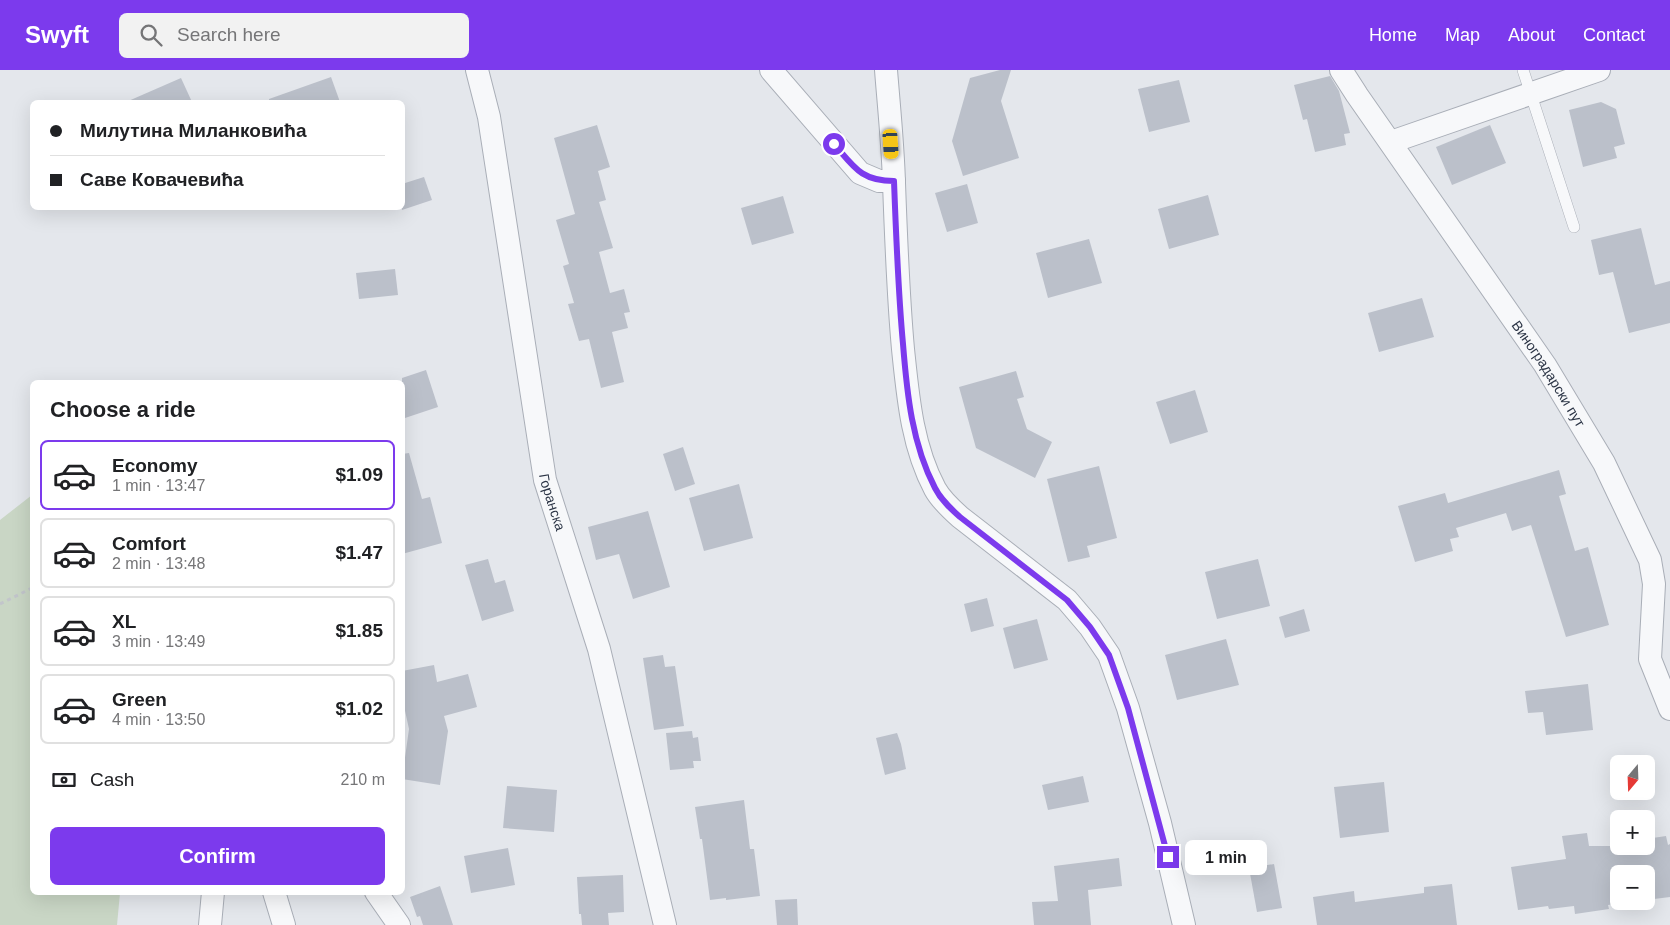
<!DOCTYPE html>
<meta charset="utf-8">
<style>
body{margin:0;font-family:Arial,sans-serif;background:#f2f2f2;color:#202124;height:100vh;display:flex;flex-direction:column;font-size:19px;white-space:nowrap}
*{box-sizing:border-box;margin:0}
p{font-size:16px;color:#757577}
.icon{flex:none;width:28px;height:28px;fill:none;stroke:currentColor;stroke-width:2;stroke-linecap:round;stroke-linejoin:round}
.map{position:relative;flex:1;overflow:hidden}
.side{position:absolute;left:30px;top:310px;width:375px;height:515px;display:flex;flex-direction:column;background:#fff;border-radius:8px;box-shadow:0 5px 20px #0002}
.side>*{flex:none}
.guide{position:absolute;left:30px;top:30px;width:375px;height:110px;border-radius:8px;box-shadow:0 5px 20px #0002;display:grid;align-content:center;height:110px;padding:0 20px;background:#fff}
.needle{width:32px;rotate:199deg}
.controls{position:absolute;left:1610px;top:685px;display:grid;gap:10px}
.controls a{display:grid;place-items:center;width:45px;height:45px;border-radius:8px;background:#fff;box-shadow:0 5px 20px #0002;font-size:25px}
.end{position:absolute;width:22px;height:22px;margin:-11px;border:6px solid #7c3aed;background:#fff;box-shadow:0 0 0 2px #fff}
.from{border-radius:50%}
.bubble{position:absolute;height:35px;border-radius:8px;background:#fff;box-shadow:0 5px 20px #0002;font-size:16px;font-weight:800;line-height:35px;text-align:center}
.car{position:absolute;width:15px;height:30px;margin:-15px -8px;border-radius:6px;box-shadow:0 0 4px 1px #0007;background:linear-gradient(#f5c518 24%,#345 0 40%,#f5c518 0 76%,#345 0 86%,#f5c518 0)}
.guide b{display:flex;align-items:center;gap:18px;height:48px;font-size:19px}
.guide b+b{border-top:1px solid #e0e0e0}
.guide i{width:12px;height:12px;background:#202124}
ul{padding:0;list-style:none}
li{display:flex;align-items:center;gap:15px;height:70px;margin:0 10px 8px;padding:0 10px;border:2px solid #e0e0e0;border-radius:8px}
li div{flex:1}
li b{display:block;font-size:19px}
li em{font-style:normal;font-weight:800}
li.selected{border-color:#7c3aed}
li>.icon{width:45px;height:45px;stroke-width:1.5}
h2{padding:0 20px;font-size:22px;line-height:60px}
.pay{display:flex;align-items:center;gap:12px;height:55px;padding:0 20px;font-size:19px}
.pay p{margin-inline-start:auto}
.primary-button{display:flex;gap:10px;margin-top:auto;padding:10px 20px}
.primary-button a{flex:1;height:58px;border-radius:8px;background:#7c3aed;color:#fff;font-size:20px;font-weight:800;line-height:58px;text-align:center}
header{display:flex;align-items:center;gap:30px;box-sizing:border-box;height:70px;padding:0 25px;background:#7c3aed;color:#fff}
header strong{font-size:24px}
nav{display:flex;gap:28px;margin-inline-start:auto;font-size:18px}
.search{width:350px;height:45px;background:#f2f2f2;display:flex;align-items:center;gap:12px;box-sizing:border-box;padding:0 18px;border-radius:8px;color:#757577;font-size:19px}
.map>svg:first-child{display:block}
</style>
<header>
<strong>Swyft</strong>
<div class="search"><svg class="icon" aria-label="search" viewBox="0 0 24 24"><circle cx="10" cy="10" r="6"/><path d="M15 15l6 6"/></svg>Search here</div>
<nav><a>Home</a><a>Map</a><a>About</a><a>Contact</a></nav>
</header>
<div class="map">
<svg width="1670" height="855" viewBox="0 0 1670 855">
<rect width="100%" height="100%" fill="#e4e7ec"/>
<polygon fill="#c9d6c5" points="32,425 32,822 120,823 117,855 0,855 0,450"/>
<g fill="#bbc0ca">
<polygon points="1000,0 1011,0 1001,31 1019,88 963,106 952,71 970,8"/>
<polygon points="1330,6 1339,21 1350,63 1344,64 1346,75 1315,82 1307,49 1303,50 1294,15"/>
<polygon points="331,7 340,32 269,32 269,29"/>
<polygon points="181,8 192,32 126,32"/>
<polygon points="1179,10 1190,52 1149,62 1138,19"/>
<polygon points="1601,32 1616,39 1625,74 1614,77 1617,88 1583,97 1569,40"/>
<polygon points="597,55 610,97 598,101 606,130 599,132 613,178 599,182 610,223 624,219 630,242 624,243 628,258 612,262 624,312 601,318 589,269 579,271 568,234 574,233 563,196 569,194 556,150 575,144 554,68"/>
<polygon points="1490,55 1506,93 1452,115 1436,77"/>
<polygon points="424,107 432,130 402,140 402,114"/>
<polygon points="967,114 978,153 947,162 935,123"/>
<polygon points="1208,125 1219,165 1169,179 1158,139"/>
<polygon points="783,126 794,163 752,175 741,138"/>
<polygon points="1641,158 1655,215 1670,211 1670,253 1629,263 1613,202 1599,205 1591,170"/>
<polygon points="1089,169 1102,213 1048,228 1036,183"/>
<polygon points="395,199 398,225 359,229 356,203"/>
<polygon points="1422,228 1434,267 1379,282 1368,243"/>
<polygon points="426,300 438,337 402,349 402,308"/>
<polygon points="1016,301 1024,327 1017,329 1027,359 1052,372 1035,408 976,378 959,317"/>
<polygon points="1195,320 1208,362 1170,374 1156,332"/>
<polygon points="683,377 695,414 675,421 663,384"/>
<polygon points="409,383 422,429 430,427 442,473 402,484 402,384"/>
<polygon points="1099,396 1117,468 1087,476 1090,487 1068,492 1047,409"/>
<polygon points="1559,400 1566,424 1559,426 1575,481 1588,477 1609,555 1566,567 1531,455 1512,461 1506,443 1456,458 1459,467 1450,469 1453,481 1415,492 1398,436 1445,423 1448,433"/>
<polygon points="739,414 753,468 704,481 689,428"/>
<polygon points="648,441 670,517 633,529 619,484 596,490 588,457"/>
<polygon points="488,489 495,513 505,510 514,541 482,551 465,495"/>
<polygon points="1258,489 1270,536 1217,549 1205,502"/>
<polygon points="987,528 994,556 971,562 964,534"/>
<polygon points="1304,539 1310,561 1285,568 1279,547"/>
<polygon points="1037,549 1048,590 1014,599 1003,558"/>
<polygon points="1226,569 1239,615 1177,630 1165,585"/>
<polygon points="663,585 665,597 675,596 684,656 654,660 643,588"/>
<polygon points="434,595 437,612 468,604 477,637 444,646 448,661 440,715 402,709 409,659 402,627 402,601"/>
<polygon points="1588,614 1593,660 1546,665 1543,642 1528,643 1525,621"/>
<polygon points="692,661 693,668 698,667 701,691 693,691 694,698 670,700 666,663"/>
<polygon points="897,663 901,674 906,699 885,705 876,668"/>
<polygon points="1083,706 1089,732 1048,740 1042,715"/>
<polygon points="1384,712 1389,762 1340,768 1334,717"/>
<polygon points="507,716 557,720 554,762 503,758"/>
<polygon points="744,730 750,779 754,779 760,826 726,830 726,828 710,830 702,769 700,769 695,737"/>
<polygon points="1587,763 1589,776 1646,776 1646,769 1666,766 1668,775 1670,774 1670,827 1646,830 1646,804 1619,804 1619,831 1640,831 1608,835 1609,839 1575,844 1574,836 1549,839 1548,836 1518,840 1511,797 1566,789 1562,766"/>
<polygon points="508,778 515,815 471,823 464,786"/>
<polygon points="1119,788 1122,816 1088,820 1091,855 1034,855 1032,832 1058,831 1054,796"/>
<polygon points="1274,794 1282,838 1257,842 1249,798"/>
<polygon points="623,805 624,842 608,843 609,855 582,855 581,844 579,844 577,807"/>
<polygon points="1452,814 1457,855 1317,855 1313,827 1354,821 1355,832 1424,823 1424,817"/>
<polygon points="440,816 453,855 423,855 420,846 417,847 410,827"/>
<polygon points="797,829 798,855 777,855 775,830"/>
</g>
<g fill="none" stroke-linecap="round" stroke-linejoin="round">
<g stroke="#a9aeb7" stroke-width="12">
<polyline id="service" points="1523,0 1574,157"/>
</g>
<g stroke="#a9aeb7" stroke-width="24">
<g id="minor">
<path id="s1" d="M477,0L489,47L545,410L599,579L665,855"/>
<polyline points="771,0 860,103 879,111 894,111"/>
<path d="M886,0C889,38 893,76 894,113C896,169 898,224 903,279C908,327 912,376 935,419C941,430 951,439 960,447L1067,530L1090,557L1109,585L1128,638L1160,753L1184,855"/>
<path id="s2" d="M1341,0L1357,25L1545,295L1604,393L1650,490L1654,514L1650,589L1670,639"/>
<polyline points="1391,72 1599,0"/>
<polyline points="274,822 284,855"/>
<polyline points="376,822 399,855"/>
<polyline points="210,855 213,822"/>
</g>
</g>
<polyline stroke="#c2c5cb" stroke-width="3" stroke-dasharray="4 4" stroke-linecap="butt" points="0,534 32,518"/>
<use href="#service" stroke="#f7f8fa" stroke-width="11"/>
<use href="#minor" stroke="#f7f8fa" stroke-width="22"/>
</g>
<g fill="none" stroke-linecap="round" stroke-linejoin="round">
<path stroke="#7c3aed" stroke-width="6" d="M834,74C854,97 861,111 894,111C896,165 898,220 903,274C907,324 912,374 935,418C941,430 951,439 960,447L1067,530L1090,557L1109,585L1128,638L1168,787"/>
</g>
<g text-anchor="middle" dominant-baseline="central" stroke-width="4" stroke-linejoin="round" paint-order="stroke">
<g font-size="14" fill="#2b3445" stroke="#f4f6f9">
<text stroke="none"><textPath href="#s2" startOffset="368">Виноградарски пут</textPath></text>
<text stroke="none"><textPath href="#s1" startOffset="439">Горанска</textPath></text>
</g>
</g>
</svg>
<div class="controls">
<a><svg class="needle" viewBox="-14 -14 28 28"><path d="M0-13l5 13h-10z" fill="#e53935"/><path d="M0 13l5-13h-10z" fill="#757577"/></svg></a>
<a>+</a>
<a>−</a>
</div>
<i class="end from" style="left:834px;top:74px"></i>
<i class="end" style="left:1168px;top:787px"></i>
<div class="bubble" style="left:1185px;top:770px;width:82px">1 min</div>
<i class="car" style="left:891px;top:74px;rotate:176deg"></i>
<div class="guide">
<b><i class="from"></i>Милутина Миланковића</b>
<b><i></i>Саве Ковачевића</b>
</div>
<section class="side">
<h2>Choose a ride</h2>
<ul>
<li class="selected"><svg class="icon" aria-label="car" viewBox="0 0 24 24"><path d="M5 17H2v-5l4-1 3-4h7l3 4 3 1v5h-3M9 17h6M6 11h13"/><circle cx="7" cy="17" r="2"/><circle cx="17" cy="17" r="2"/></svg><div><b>Economy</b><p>1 min · 13:47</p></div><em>$1.09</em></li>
<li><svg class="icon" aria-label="car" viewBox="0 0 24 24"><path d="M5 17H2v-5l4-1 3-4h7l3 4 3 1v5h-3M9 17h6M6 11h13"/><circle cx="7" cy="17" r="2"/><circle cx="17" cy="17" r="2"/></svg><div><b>Comfort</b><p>2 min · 13:48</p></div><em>$1.47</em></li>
<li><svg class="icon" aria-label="car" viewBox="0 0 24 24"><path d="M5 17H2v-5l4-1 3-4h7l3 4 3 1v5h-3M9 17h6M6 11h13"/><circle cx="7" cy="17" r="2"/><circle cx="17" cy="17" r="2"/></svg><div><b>XL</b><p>3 min · 13:49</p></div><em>$1.85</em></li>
<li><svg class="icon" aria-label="car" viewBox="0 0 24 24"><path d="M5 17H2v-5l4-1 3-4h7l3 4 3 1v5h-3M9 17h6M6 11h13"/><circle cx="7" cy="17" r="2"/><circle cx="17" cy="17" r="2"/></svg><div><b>Green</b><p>4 min · 13:50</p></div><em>$1.02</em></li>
</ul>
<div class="pay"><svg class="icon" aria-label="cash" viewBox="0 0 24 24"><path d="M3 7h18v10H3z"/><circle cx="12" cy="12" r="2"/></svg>Cash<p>210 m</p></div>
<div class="primary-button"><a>Confirm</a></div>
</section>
</div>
